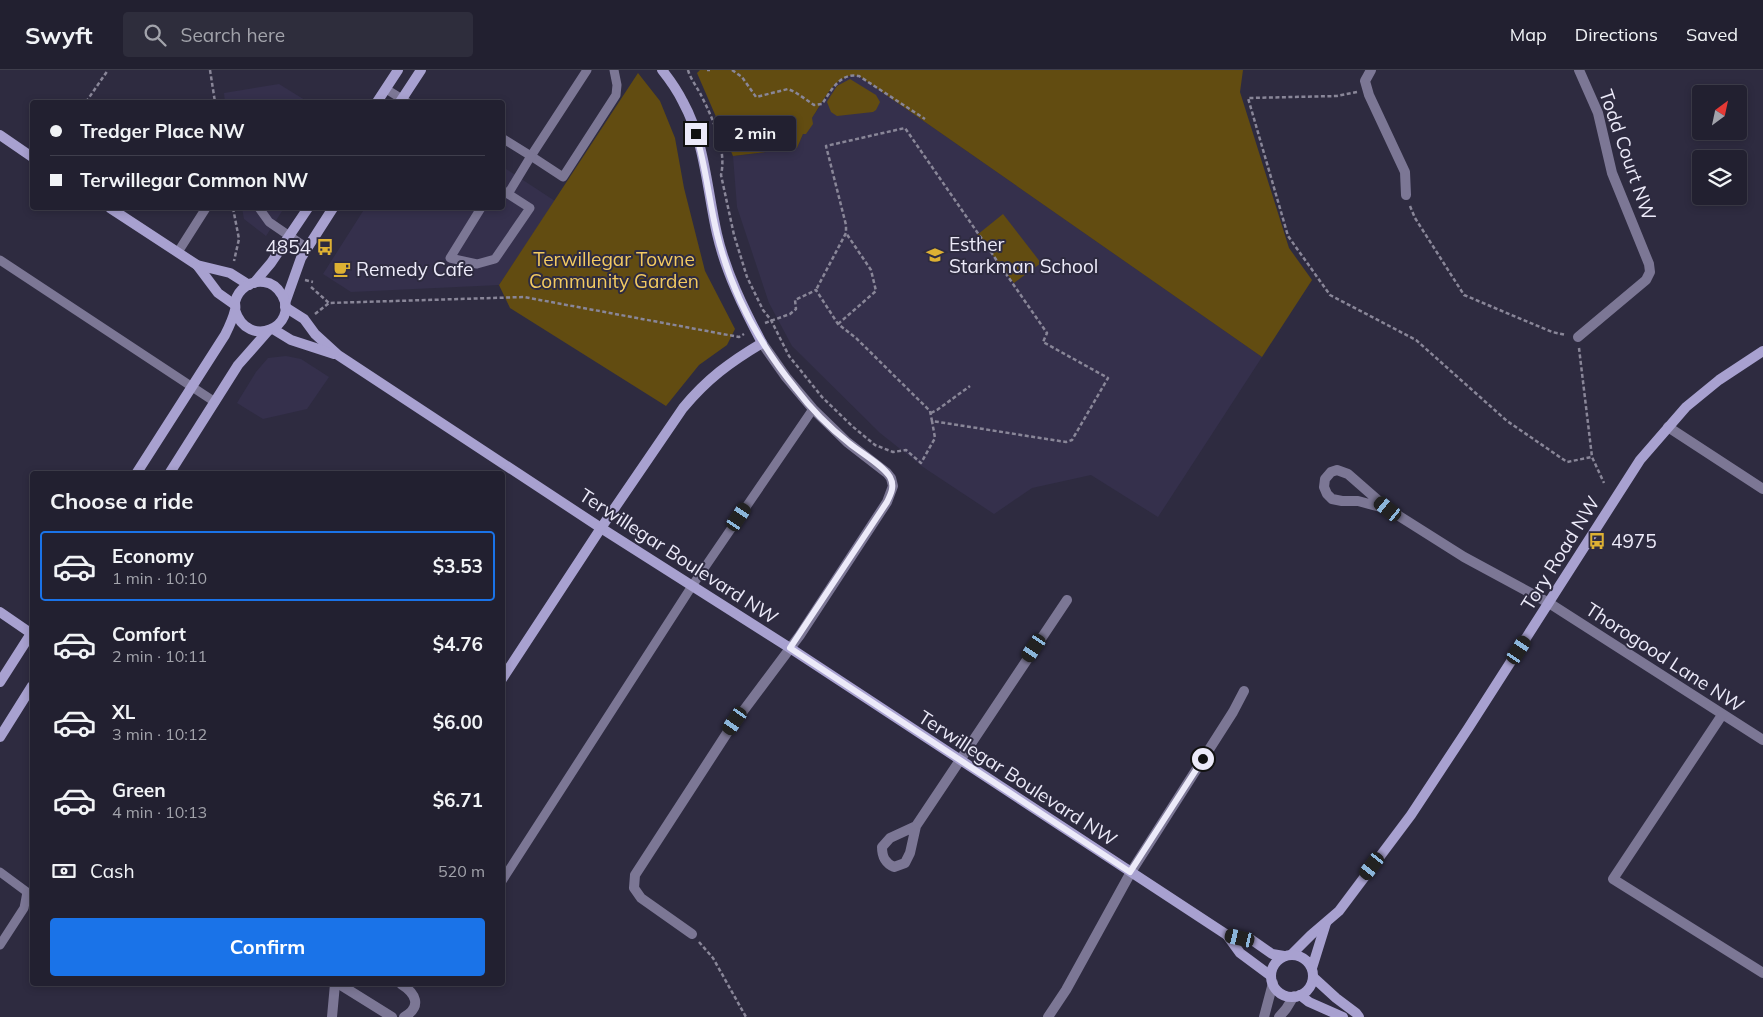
<!DOCTYPE html>
<meta charset="utf-8">
<style>
body{margin:0;font-family:Mulish,sans-serif;background:#2e2d3c;color:#f1f3f6;height:100vh;display:flex;flex-direction:column;font-size:19px;white-space:nowrap}
*{box-sizing:border-box;margin:0}
p{font-size:16px;color:#a2a3ab}
.icon{flex:none;width:28px;height:28px;fill:none;stroke:currentColor;stroke-width:2;stroke-linecap:round;stroke-linejoin:round}
.map{position:relative;flex:1;overflow:hidden}
.panel{position:absolute;left:30px;top:401px;width:475px;height:515px;display:flex;flex-direction:column;background:#222030;border-radius:5px;box-shadow:0 2px 8px #0003,0 0 0 1px #3f3e4c}
.panel>*{flex:none}
.hud{position:absolute;left:30px;top:30px;width:475px;height:110px;border-radius:5px;box-shadow:0 2px 8px #0003,0 0 0 1px #3f3e4c;display:grid;align-content:center;height:110px;padding:0 20px;background:#222030}
.needle{width:32px;rotate:33deg}
.controls{position:absolute;left:1692px;top:15px;display:grid;gap:10px}
.controls a{display:grid;place-items:center;width:55px;height:55px;border-radius:5px;background:#222030;box-shadow:0 2px 8px #0003,0 0 0 1px #3f3e4c;font-size:25px}
.end{position:absolute;width:22px;height:22px;margin:-11px;border:6px solid #eceaf9;background:#111;box-shadow:0 0 0 2px #111}
.from{border-radius:50%}
.bubble{position:absolute;height:35px;border-radius:5px;background:#222030;box-shadow:0 2px 8px #0003,0 0 0 1px #3f3e4c;font-size:16px;font-weight:700;line-height:35px;text-align:center}
.car{position:absolute;width:15px;height:30px;margin:-15px -8px;border-radius:6px;box-shadow:0 0 4px 1px #0007;background:linear-gradient(#222 24%,#8ab4d8 0 40%,#222 0 76%,#8ab4d8 0 86%,#222 0)}
.hud b{display:flex;align-items:center;gap:18px;height:48px;font-size:19px}
.hud b+b{border-top:1px solid #3f3e4c}
.hud i{width:12px;height:12px;background:#f1f3f6}
ul{padding:0;list-style:none}
li{display:flex;align-items:center;gap:15px;height:70px;margin:0 10px 8px;padding:0 10px;border:2px solid transparent;border-radius:5px}
li div{flex:1}
li b{display:block;font-size:19px}
li em{font-style:normal;font-weight:700}
li.on{border-color:#1a73e8}
li>.icon{width:45px;height:45px;stroke-width:1.5}
h2{padding:0 20px;font-size:22px;line-height:60px}
.pay{display:flex;align-items:center;gap:12px;height:55px;padding:0 20px;font-size:19px}
.pay p{margin-inline-start:auto}
.cta{display:flex;gap:10px;margin-top:auto;padding:10px 20px}
.cta a{flex:1;height:58px;border-radius:5px;background:#1a73e8;color:#fff;font-size:20px;font-weight:700;line-height:58px;text-align:center}
header{display:flex;align-items:center;gap:30px;box-sizing:border-box;height:70px;padding:0 25px;background:#222030;border-bottom:1px solid #3f3e4c}
header strong{font-size:24px}
nav{display:flex;gap:28px;margin-inline-start:auto;font-size:18px}
.search{width:350px;height:45px;background:#2e2d3c;display:flex;align-items:center;gap:12px;box-sizing:border-box;padding:0 18px;border-radius:5px;color:#a2a3ab;font-size:19px}
.map>svg:first-child{display:block}
</style>
<header>
<strong>Swyft</strong>
<div class="search"><svg class="icon" aria-label="search" viewBox="0 0 24 24"><circle cx="10" cy="10" r="6"/><path d="M15 15l6 6"/></svg>Search here</div>
<nav><a>Map</a><a>Directions</a><a>Saved</a></nav>
</header>
<div class="map">
<svg width="1763" height="947" viewBox="0 0 1763 947">
<rect width="100%" height="100%" fill="#2e2b40"/>
<g fill="#35304c">
<polygon points="851,5 859,6 1262,287 1158,447 1091,405 1032,418 994,444 923,397 880,363 792,276 769,233 737,137 733,86 797,78 807,55 836,13"/>
<polygon points="279,14 308,32 225,32 224,23"/>
<polygon points="503,97 555,131 499,215 351,222 323,204 365,138 502,138"/>
<polygon points="242,138 284,138 266,166 244,149"/>
<polygon points="286,286 301,289 329,307 307,339 263,349 237,333 256,302 268,288"/>
</g>
<g fill="#624c11">
<path d="M700,0H1243L1240,22L1289,178L1312,210L1262,287L859,6C836,1 823,32 812,48L813,54L806,64H803L797,78L733,86L697,3Z"/>
<polygon points="638,3 660,31 675,68 684,118 705,201 735,259 727,275 699,295 666,336 510,238 499,215"/>
<polygon points="850,9 876,25 880,32 876,40 873,42 837,46 831,42 827,32 828,30 837,16"/>
<polygon points="1003,144 1041,193 1014,213 977,165"/>
</g>
<g fill="none" stroke-linecap="round" stroke-linejoin="round">
<g stroke="#898698" stroke-width="2.5" stroke-dasharray="4 2.5" stroke-linecap="butt">
<polyline points="210,0 215,32"/>
<path d="M688,0C690,8 697,17 701,25C712,47 727,79 721,105L734,165L747,207L763,240L771,250L789,286L822,327L852,356L875,375L893,382L906,380L921,393L935,368L932,351"/>
<polyline points="707,0 710,0"/>
<path d="M732,0L742,7L756,27L788,19L795,22L814,35L822,34C831,21 840,2 859,6L925,49"/>
<polyline points="1357,22 1337,26 1248,28 1288,166 1330,225 1416,270 1507,351 1567,392 1592,387"/>
<polyline points="86,32 108,0"/>
<polyline points="1410,136 1415,148 1464,225 1552,262 1566,265"/>
<polyline points="233,138 239,169 234,191"/>
<polyline points="305,210 313,212"/>
<polyline points="311,217 329,233"/>
<polyline points="315,244 329,233 524,227 739,267 744,264"/>
<polyline points="765,253 790,244 796,239 795,230 816,220 838,254 856,268 930,341 932,351 1066,372 1072,370 1108,308 1043,272 1047,263 905,58 826,76 846,155 846,163 816,220"/>
<polyline points="838,254 876,221 871,200 846,163"/>
<polyline points="1579,278 1592,387 1604,413"/>
<polyline points="931,343 937,340 970,316"/>
<polyline points="699,872 713,888 746,947"/>
</g>
<g stroke="#7c7795" stroke-width="9">
<polyline points="587,0 531,86 563,107 616,25 617,15 614,0"/>
<polyline points="386,19 407,32"/>
<polyline points="502,68 531,86 508,124"/>
<polyline points="259,138 269,152 307,178"/>
<polyline points="481,138 450,188 477,194 495,189 530,138 502,120"/>
<polyline points="178,182 206,138"/>
<polyline points="0,190 215,332"/>
<polyline points="0,802 27,822 24,838 0,875"/>
<polyline points="502,811 692,516 813,339"/>
</g>
<g stroke="#7c7795" stroke-width="10">
<polyline points="1371,0 1365,11 1369,25 1405,102 1406,125"/>
<polyline points="1578,267 1646,210 1650,202 1649,194 1612,103 1598,43 1579,0"/>
<polyline points="1668,357 1763,419"/>
<polyline points="1388,439 1358,431 1342,431 1332,429 1327,424 1324,417 1325,409 1331,402 1337,400 1348,404 1388,439 1464,487 1549,533 1763,670"/>
<polyline points="1722,645 1613,809 1763,903"/>
<path d="M916,756L890,768L882,777C882,787 885,793 894,797L905,793L910,783L916,756L1067,530"/>
<polyline points="692,864 641,828 634,818 635,805 729,660 800,565 887,432 893,416 891,408 887,403 847,372 813,339 786,307 762,273"/>
<polyline points="339,914 392,947"/>
<path d="M401,914C415,923 423,936 404,947"/>
<polyline points="332,947 335,914"/>
<polyline points="1048,947 1066,920 1131,802 1233,642 1244,621"/>
<polyline points="1264,947 1273,913"/>
<polyline points="1279,947 1286,939 1294,926"/>
</g>
<g stroke="#a8a1d0" stroke-width="10">
<polyline points="377,32 398,0"/>
<polyline points="400,32 421,0"/>
<polyline points="0,65 32,87"/>
<polyline points="110,138 197,195 230,203 249,215"/>
<polyline points="197,195 218,223 235,235"/>
<polyline points="254,213 271,193 308,138"/>
<polyline points="285,233 301,188 333,138"/>
<polyline points="285,237 304,249 315,264 338,285 601,458 790,578 1227,865 1252,870 1272,884 1284,886"/>
<polyline points="273,259 291,270 334,284"/>
<path d="M136,404L225,265C229,257 233,249 235,240C236,238 235,235 235,232C238,219 251,210 264,212C272,213 278,218 282,225C300,256 248,281 235,240"/>
<polyline points="169,404 238,295 268,261"/>
<polyline points="0,542 32,564"/>
<path d="M502,609L601,458L683,338C707,309 730,292 762,273C744,239 726,203 717,164C707,120 705,72 683,32C677,20 670,10 662,0"/>
<polyline points="0,612 32,562"/>
<polyline points="0,667 32,616"/>
<polyline points="1227,865 1240,883 1271,906"/>
<polyline points="1291,885 1311,865 1339,841 1411,745 1469,657 1640,390 1686,337 1719,310 1763,281"/>
<circle cx="1292" cy="906" r="21"/>
<polyline points="1312,898 1326,853"/>
<polyline points="1313,907 1336,928 1356,943 1359,947"/>
<polyline points="1300,925 1309,932 1343,947"/>
</g>
</g>
<g fill="none" stroke-linecap="round" stroke-linejoin="round">
<path stroke="#eceaf9" stroke-width="6" d="M696,64C706,97 709,131 717,164C731,221 759,274 796,319C811,339 830,358 849,373C861,383 883,395 890,407C895,416 891,424 887,432L790,578L1130,802L1203,689"/>
</g>
<defs>
<g id="bus-bare" transform="scale(1.35)"><path d="M-5-6H5V4H4V6H2V4H-2V6H-4V4H-5ZM-3.5-4V0h7V-4ZM-3.5 1.2v1.5H-2V1.2ZM2 1.2v1.5H3.5V1.2Z" fill="#deb133" stroke="#2e2b40" stroke-width="2.5" paint-order="stroke"/></g>
<g id="school-bare" transform="scale(1.35)"><path d="M0-5L7-2L0 1L-7-2ZM-4 1L0 2.5L4 1V4Q0 6-4 4Z" fill="#deb133" stroke="#2e2b40" stroke-width="2.5" paint-order="stroke"/></g>
<g id="cafe-bare" transform="scale(1.35)"><path d="M-5.5-4.5H6V0H3Q3 3.5 0 3.5H-2.5Q-5.5 3.5-5.5 0ZM3-3.2v2h1.7v-2ZM-6 4.5H4V6H-6Z" fill="#deb133" stroke="#2e2b40" stroke-width="2.5" paint-order="stroke"/></g>
</defs>
<g fill-rule="evenodd">
<use href="#bus-bare" x="325" y="177"/>
<use href="#school-bare" x="935" y="185"/>
<use href="#cafe-bare" x="342" y="199"/>
<use href="#bus-bare" x="1597" y="471"/>
</g>
<g text-anchor="middle" dominant-baseline="central" stroke-width="4" stroke-linejoin="round" paint-order="stroke">
<g font-size="19" fill="#eceaf9" stroke="#2e2b40">
<text transform="translate(1628 85) rotate(71)">Todd Court NW</text>
<text transform="translate(1560 483) rotate(-58)">Tory Road NW</text>
<text transform="translate(679 486) rotate(33)">Terwillegar Boulevard NW</text>
<text transform="translate(1665 587) rotate(33)">Thorogood Lane NW</text>
<text transform="translate(1018 708) rotate(33)">Terwillegar Boulevard NW</text>
</g>
<g font-size="19" fill="#eceaf9" stroke="#2e2b40" text-anchor="start">
<text x="949" y="174">Esther<tspan x="949" dy="22">Starkman School</tspan></text>
<text x="311" y="177" text-anchor="end">4854</text>
<text x="356" y="199">Remedy Cafe</text>
<text x="1611" y="471">4975</text>
</g>
<g font-size="19" fill="#f3ca61" stroke="#2e2b40">
<text x="614" y="189">Terwillegar Towne<tspan x="614" dy="22">Community Garden</tspan></text>
</g>
</g>
</svg>
<div class="controls">
<a><svg class="needle" viewBox="-14 -14 28 28"><path d="M0-13l5 13h-10z" fill="#e53935"/><path d="M0 13l5-13h-10z" fill="#a2a3ab"/></svg></a>
<a><svg class="icon" aria-label="layers" viewBox="0 0 24 24"><path d="M12 4l9 5-9 5-9-5zM3 14l9 5 9-5"/></svg></a>
</div>
<i class="end from" style="left:1203px;top:689px"></i>
<i class="end" style="left:696px;top:64px"></i>
<div class="bubble" style="left:714px;top:46px;width:82px">2 min</div>
<i class="car" style="left:1388px;top:439px;rotate:309deg"></i>
<i class="car" style="left:739px;top:447px;rotate:34deg"></i>
<i class="car" style="left:1034px;top:578px;rotate:214deg"></i>
<i class="car" style="left:1519px;top:580px;rotate:33deg"></i>
<i class="car" style="left:735px;top:651px;rotate:215deg"></i>
<i class="car" style="left:1372px;top:796px;rotate:217deg"></i>
<i class="car" style="left:1240px;top:868px;rotate:283deg"></i>
<div class="hud">
<b><i class="from"></i>Tredger Place NW</b>
<b><i></i>Terwillegar Common NW</b>
</div>
<section class="panel">
<h2>Choose a ride</h2>
<ul>
<li class="on"><svg class="icon" aria-label="car" viewBox="0 0 24 24"><path d="M5 17H2v-5l4-1 3-4h7l3 4 3 1v5h-3M9 17h6M6 11h13"/><circle cx="7" cy="17" r="2"/><circle cx="17" cy="17" r="2"/></svg><div><b>Economy</b><p>1 min · 10:10</p></div><em>$3.53</em></li>
<li><svg class="icon" aria-label="car" viewBox="0 0 24 24"><path d="M5 17H2v-5l4-1 3-4h7l3 4 3 1v5h-3M9 17h6M6 11h13"/><circle cx="7" cy="17" r="2"/><circle cx="17" cy="17" r="2"/></svg><div><b>Comfort</b><p>2 min · 10:11</p></div><em>$4.76</em></li>
<li><svg class="icon" aria-label="car" viewBox="0 0 24 24"><path d="M5 17H2v-5l4-1 3-4h7l3 4 3 1v5h-3M9 17h6M6 11h13"/><circle cx="7" cy="17" r="2"/><circle cx="17" cy="17" r="2"/></svg><div><b>XL</b><p>3 min · 10:12</p></div><em>$6.00</em></li>
<li><svg class="icon" aria-label="car" viewBox="0 0 24 24"><path d="M5 17H2v-5l4-1 3-4h7l3 4 3 1v5h-3M9 17h6M6 11h13"/><circle cx="7" cy="17" r="2"/><circle cx="17" cy="17" r="2"/></svg><div><b>Green</b><p>4 min · 10:13</p></div><em>$6.71</em></li>
</ul>
<div class="pay"><svg class="icon" aria-label="cash" viewBox="0 0 24 24"><path d="M3 7h18v10H3z"/><circle cx="12" cy="12" r="2"/></svg>Cash<p>520 m</p></div>
<div class="cta"><a>Confirm</a></div>
</section>
</div>
